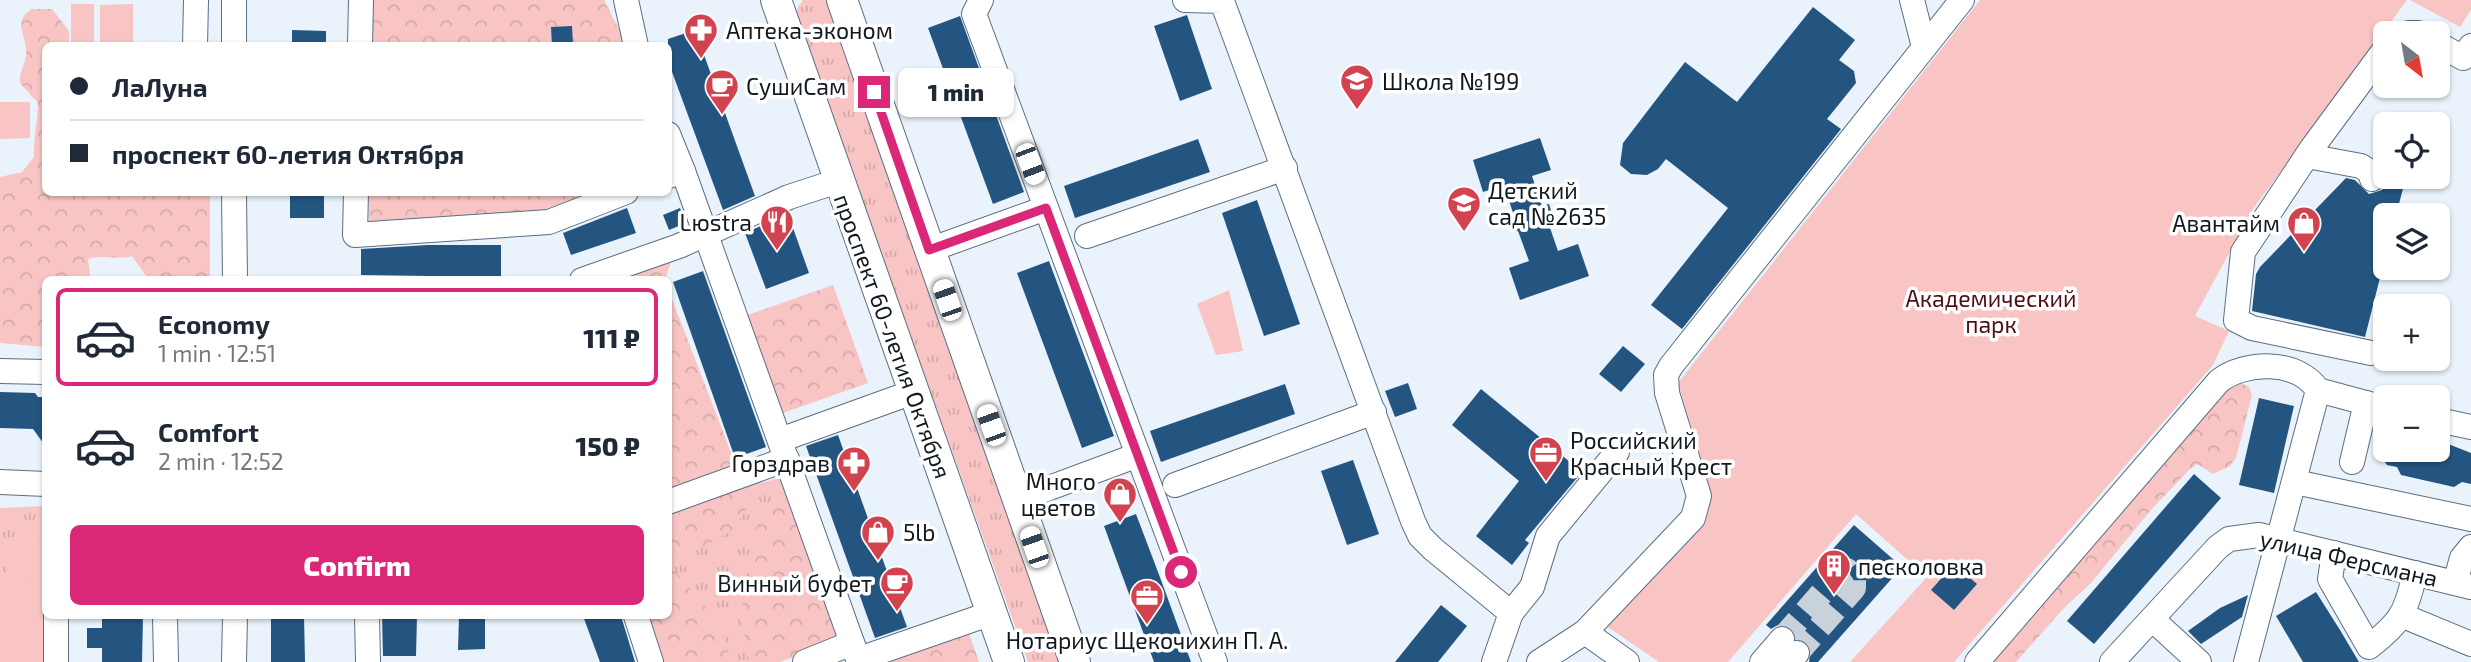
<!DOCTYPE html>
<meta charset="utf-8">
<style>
body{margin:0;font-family:"Exo 2",sans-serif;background:#f6f6f7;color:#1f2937;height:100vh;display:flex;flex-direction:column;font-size:26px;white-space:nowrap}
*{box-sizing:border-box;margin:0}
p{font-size:23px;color:#747a83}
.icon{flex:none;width:38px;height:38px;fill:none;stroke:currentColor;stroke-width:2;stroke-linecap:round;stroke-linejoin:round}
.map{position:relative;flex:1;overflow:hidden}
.side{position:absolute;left:42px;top:276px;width:630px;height:343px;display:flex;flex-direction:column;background:#fff;border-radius:10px;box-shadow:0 2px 5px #0004}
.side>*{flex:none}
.banner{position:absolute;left:42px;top:42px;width:630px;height:154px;border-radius:10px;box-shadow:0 2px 5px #0004;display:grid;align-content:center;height:154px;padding:0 28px;background:#fff}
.needle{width:46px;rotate:149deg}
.tools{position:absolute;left:2373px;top:21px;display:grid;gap:14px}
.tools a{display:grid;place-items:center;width:77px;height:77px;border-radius:10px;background:#fff;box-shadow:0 2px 5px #0004;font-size:35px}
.end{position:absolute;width:32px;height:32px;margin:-16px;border:9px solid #db2777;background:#fff;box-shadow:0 0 0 4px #fff}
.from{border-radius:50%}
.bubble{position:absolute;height:49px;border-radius:10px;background:#fff;box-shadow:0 2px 5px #0004;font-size:23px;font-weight:800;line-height:49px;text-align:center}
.car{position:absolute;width:21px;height:42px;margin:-21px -10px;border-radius:9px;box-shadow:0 0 5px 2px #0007;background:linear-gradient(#fff 24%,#345 0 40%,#fff 0 76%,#345 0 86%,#fff 0)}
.banner b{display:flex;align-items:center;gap:24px;height:66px;font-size:26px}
.banner b+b{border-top:2px solid #e0e1e3}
.banner i{width:18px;height:18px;background:#1f2937}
ul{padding:12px 0 0;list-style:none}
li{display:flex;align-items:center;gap:21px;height:98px;margin:0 14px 10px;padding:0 14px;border:4px solid transparent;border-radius:10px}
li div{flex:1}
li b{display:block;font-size:26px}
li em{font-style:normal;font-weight:800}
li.selected{border-color:#db2777}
li>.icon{width:63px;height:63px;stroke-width:1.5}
.primary-button{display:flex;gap:14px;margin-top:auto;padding:14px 28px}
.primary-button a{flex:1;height:80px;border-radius:10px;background:#db2777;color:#fff;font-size:28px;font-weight:800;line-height:80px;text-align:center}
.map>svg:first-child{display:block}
</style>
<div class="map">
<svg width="2471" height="662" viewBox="0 0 2471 662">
<defs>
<pattern id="grass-tufts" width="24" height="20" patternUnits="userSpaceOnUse" patternTransform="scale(1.75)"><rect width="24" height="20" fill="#f8c5c4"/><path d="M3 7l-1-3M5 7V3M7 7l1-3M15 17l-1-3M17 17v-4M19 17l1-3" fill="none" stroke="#d4a9a8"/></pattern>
<pattern id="forest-crowns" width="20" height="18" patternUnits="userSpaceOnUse" patternTransform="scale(1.75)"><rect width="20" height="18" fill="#f8c5c4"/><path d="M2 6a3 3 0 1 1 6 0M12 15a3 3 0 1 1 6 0" fill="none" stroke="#d4a9a8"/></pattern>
</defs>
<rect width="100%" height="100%" fill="#eaf3fb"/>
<g fill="url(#grass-tufts)">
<polygon points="803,0 825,0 828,3 1060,662 1028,662 796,18 797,9"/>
<polygon points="784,476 780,662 660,662 668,616 669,512"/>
<polygon points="45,506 46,616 0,662 0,508"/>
</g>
<g fill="url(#forest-crowns)">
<polygon points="373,0 604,0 627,45 372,46"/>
<path d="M32,9H52L69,31V45L46,46V192L210,193V280H149L132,256C118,260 100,254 88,259L90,275L88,280H46L45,347L0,343V177L22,172L34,157C33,138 38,122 38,103L20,83C19,72 25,65 26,55C28,37 11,22 32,9Z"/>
<polygon points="369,193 600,193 541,214 369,225"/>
<polygon points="673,256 665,280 626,280"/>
<polygon points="833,285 868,383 780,414 745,316"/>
<polygon points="668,289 737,468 668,490"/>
<polygon points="2241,383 2249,387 2252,395 2236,458 2230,466 2213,474 2197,464 2189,470 2150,511 2091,583 2064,608 2016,662 1969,662 2216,392"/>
<polygon points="784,476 841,640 780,662 749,662 741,614 752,536"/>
<polygon points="764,482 733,530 670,565 718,622 732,662 660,662 646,616 668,616 669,512"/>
<polygon points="967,628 979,662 865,662"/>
</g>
<g fill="#f8c5c4">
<polygon points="1980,0 2407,0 2253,209 2195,316 2229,331 2213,365 1954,662 1850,662 1927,577 1856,514 1728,662 1659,662 1605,625 1707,500 1709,486 1678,383"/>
<polygon points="2410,0 2471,0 2471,10 2460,27"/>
<rect x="71" y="4" width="23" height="41"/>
<polygon points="133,4 133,42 147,43 147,45 100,45 100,5"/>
<polygon points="0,102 30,102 30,138 0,139"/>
<polygon points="1229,290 1243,351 1216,355 1197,304"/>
<polygon points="45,535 45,572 8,575 8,542"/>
<polygon points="45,578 49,662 0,662 0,592"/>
</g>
<g fill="#245581">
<polygon points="1813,7 1855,40 1839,60 1854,71 1856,83 1827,119 1841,129 1682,329 1651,305 1728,208 1666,159 1658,169 1647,175 1631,174 1620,165 1623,143 1685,62 1737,102"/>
<polygon points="1187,15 1212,89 1180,101 1154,26"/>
<polygon points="960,16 1024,192 993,204 928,28"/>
<polygon points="572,26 573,46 552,46 551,27"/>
<polygon points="292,30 326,31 326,46 292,46"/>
<polygon points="695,30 755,196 723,210 668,61 668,39"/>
<polygon points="1540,138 1551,170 1532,176 1542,206 1549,204 1554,220 1548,222 1558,251 1578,244 1589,276 1520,300 1509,268 1529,261 1518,231 1513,232 1508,218 1514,216 1504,185 1483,192 1473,160"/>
<polygon points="1198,139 1210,172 1075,218 1064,186"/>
<polygon points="2346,178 2355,180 2369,194 2382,190 2386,181 2404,185 2396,215 2385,215 2385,258 2365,337 2252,311 2256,274 2260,267"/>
<rect x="290" y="192" width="34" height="26"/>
<polygon points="1257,200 1300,324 1264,336 1222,213"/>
<polygon points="627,208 636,233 571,255 563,233"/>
<polygon points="680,208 686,223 669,230 663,215"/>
<polygon points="788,214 809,273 766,289 745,233"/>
<polygon points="428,245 501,245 501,277 361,275 361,249"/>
<polygon points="1049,261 1114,436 1082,448 1017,273"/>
<polygon points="703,271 766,447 735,458 673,282"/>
<polygon points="1623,346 1645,364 1621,392 1599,374"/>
<polygon points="1408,383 1417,409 1395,417 1385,391"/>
<polygon points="1285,384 1295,414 1161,462 1150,431"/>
<polygon points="1481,389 1582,472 1525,540 1529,543 1512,565 1476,536 1519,481 1452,425"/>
<polygon points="0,392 35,393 38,397 46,397 46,447 33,429 0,428"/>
<polygon points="2259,398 2294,406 2274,493 2239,485"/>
<polygon points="838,435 907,627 875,638 806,446"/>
<polygon points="2438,440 2471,453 2471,484 2462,482 2454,487 2401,475 2397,467 2387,465 2383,459 2389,450 2438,450"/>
<polygon points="1353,460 1379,534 1347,545 1321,471"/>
<polygon points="2194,474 2221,498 2094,644 2067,621"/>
<polygon points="1136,514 1161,580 1191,662 1154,662 1104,526"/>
<polygon points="1854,525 1902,567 1818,662 1809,662 1811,648 1806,641 1796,639 1791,627 1778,625 1771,629 1766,625"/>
<polygon points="1954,564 1977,584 1954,610 1931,590"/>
<polygon points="2316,592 2340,630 2359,662 2303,662 2276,616"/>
<polygon points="2248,595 2242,617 2201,644 2188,631 2220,608"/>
<polygon points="1441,605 1467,626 1438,662 1395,662"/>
<polygon points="102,616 143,616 142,662 102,662 102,648 87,648 87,628 102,628"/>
<polygon points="271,616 304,616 305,662 271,662"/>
<polygon points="382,616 417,616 416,656 383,656"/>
<polygon points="459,616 485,616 485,649 458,650"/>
<polygon points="583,616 621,616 635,662 600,662"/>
</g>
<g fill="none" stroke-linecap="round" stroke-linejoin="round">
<polyline stroke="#c9d2da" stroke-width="24" stroke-dasharray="24 12" stroke-linecap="butt" points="1782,639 1835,578 1847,570 1854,579 1854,588 1797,653"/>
<g stroke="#5b6e81" stroke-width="26">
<g id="minor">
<polyline points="626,0 636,46"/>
<polyline points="981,0 974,14 1215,662"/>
<polyline points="1185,0 1222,1 1413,521 1420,536 1433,549 1511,613 1494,662"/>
<polyline points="1912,0 1924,47"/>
<polyline points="2409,33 2418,33"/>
<polyline points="2438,44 2463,58 2471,46"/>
<polyline points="195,46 196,0"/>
<polyline points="234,46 234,0"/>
<polyline points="360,46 361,0"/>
<polyline points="668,134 683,171 669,176"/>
<polyline points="2307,156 2361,166 2370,172 2372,179"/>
<polyline points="683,171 859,662"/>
<polyline points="234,192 235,280"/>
<polyline points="356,192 355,235 549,222 626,192"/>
<polyline points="1087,236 1285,168"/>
<polyline points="929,250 1046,208"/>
<polyline points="582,280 679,246 789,197 838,181"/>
<polyline points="2371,353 2252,328 2236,320 2243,252 2312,148 2385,49"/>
<polyline points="0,371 46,372"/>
<polyline points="2318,390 2366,403"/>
<polyline points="2438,420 2471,427"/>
<polyline points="780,440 913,392"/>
<polyline points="2352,462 2366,403 2385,408"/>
<polyline points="0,482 46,484"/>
<polyline points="2295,482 2471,519"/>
<polyline points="1175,485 1374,412"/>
<polyline points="1017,500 1138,455"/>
<polyline points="668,502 787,459"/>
<path d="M2334,553L2330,579L2369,647C2401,622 2406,613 2415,573"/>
<polyline points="2455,583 2462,558 2471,547"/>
<polyline points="1511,613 1532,587 1548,536 1617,452"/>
<polyline points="2401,615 2471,644"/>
<polyline points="165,616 166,662"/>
<polyline points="367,616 368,662"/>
<polyline points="636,616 651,662"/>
<polyline points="2152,619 2199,662"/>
<polyline points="1585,632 1627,662"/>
<polyline points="859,659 992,613"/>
<polyline points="56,662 56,616"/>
<polyline points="234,662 235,616"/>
<polyline points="805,662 852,643"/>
<polyline points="1539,662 1585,632 1693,518 1699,496 1667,393 1666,375 1671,366 1962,0"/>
<polyline points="1762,662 1782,639"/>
<polyline points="1789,662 1797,653"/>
<path d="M1977,662L2219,381C2245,361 2297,359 2318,390L2246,662"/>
<polyline points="2112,662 2218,547 2229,539 2259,535 2471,587"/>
</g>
</g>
<g stroke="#5b6e81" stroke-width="32">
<g id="major">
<polyline points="776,0 1009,662"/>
<polyline points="842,0 1075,662"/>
</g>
</g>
<use href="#minor" stroke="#fff" stroke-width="24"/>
<use href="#major" stroke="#fff" stroke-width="30"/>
</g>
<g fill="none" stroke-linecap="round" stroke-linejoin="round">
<polyline stroke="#db2777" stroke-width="9" points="874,92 929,250 1046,208 1181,572"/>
</g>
<defs>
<g id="pharmacy-pin" transform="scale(1.75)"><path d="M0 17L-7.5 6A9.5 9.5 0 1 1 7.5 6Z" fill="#d3434f" stroke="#fff"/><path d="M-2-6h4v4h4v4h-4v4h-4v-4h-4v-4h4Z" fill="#fff"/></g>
<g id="school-pin" transform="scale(1.75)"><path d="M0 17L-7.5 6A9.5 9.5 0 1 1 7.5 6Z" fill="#d3434f" stroke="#fff"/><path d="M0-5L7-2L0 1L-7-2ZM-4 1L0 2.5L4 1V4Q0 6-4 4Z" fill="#fff"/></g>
<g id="cafe-pin" transform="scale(1.75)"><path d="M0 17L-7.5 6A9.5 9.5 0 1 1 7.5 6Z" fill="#d3434f" stroke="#fff"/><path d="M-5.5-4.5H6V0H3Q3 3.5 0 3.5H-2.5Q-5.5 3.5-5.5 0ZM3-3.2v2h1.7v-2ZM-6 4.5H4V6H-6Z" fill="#fff"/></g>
<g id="restaurant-pin" transform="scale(1.75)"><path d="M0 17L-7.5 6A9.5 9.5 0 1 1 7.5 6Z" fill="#d3434f" stroke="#fff"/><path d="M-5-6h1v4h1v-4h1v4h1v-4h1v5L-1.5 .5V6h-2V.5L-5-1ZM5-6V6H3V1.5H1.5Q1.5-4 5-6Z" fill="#fff"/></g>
<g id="shop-pin" transform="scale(1.75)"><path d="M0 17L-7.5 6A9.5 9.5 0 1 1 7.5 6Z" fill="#d3434f" stroke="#fff"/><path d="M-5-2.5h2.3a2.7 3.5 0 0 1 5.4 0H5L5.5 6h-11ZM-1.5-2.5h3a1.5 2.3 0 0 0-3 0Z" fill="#fff"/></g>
<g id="office-pin" transform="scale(1.75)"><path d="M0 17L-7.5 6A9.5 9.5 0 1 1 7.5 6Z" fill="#d3434f" stroke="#fff"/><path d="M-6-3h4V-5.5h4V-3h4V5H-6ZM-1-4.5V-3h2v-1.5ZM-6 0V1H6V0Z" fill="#fff"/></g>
<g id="building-pin" transform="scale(1.75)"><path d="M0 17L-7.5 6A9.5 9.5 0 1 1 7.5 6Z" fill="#d3434f" stroke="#fff"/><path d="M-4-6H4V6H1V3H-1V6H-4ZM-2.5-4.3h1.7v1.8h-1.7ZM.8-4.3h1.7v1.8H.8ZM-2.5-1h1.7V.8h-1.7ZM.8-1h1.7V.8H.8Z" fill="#fff"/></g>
</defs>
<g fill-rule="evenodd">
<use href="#pharmacy-pin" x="701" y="30"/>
<use href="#school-pin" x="1357" y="81"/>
<use href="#cafe-pin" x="722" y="86"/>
<use href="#school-pin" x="1464" y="203"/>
<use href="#restaurant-pin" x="777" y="222"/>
<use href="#shop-pin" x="2304" y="223"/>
<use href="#office-pin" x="1546" y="453"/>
<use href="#pharmacy-pin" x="854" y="463"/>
<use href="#shop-pin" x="1120" y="494"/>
<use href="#shop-pin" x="878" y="532"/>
<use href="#building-pin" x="1834" y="566"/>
<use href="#cafe-pin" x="897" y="583"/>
<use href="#office-pin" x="1147" y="596"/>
</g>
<g text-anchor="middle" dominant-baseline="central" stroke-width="7" stroke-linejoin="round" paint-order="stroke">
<g font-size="23" fill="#111920" stroke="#fff" text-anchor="start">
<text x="726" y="30">Аптека-эконом</text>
<text x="1382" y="81">Школа №199</text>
<text x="746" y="86">СушиСам</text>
<text x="1488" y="190">Детский<tspan x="1488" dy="26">сад №2635</tspan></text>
<text x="752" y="222" text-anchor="end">Lюstra</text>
<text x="2280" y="223" text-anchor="end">Авантайм</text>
<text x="1570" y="440">Российский<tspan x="1570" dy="26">Красный Крест</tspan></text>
<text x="830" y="463" text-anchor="end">Горздрав</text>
<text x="1096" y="481" text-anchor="end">Много<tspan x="1096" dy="26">цветов</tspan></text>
<text x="903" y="532">5lb</text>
<text x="1858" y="566">песколовка</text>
<text x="872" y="583" text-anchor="end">Винный буфет</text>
<text x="1147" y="640" text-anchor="middle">Нотариус Щекочихин П. А.</text>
</g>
<g font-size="23" fill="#4f0e15" stroke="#fff">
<text x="1991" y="298">Академический<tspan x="1991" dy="26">парк</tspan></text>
</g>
<g font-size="23" fill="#111920" stroke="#fff">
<text transform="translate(893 336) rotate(70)">проспект 60-летия Октября</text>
<text transform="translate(2349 558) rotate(13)">улица Ферсмана</text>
</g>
</g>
</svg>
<div class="tools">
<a><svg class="needle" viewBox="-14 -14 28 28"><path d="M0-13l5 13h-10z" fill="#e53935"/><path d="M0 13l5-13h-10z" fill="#747a83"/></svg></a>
<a><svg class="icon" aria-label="locate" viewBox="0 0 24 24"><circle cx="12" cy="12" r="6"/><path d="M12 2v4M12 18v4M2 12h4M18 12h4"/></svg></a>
<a><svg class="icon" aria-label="layers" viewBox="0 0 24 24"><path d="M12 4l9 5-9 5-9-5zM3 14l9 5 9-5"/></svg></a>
<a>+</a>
<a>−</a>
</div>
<i class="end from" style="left:1181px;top:572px"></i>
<i class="end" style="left:874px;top:92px"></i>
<div class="bubble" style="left:898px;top:68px;width:116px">1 min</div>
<i class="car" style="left:1030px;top:164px;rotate:159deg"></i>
<i class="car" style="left:947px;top:300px;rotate:341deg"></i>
<i class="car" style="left:991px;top:425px;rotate:340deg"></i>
<i class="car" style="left:1034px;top:547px;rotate:341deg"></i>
<div class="banner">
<b><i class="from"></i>ЛаЛуна</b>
<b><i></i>проспект 60-летия Октября</b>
</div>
<section class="side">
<ul>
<li class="selected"><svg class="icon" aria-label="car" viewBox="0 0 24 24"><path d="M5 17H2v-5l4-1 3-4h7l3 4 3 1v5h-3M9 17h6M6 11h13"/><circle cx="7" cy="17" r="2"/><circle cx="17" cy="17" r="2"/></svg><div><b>Economy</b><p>1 min · 12:51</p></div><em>111 ₽</em></li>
<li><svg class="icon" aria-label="car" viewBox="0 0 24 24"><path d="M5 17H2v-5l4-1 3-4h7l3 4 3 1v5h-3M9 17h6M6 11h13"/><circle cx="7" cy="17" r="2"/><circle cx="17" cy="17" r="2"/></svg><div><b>Comfort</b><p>2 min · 12:52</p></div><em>150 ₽</em></li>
</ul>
<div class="primary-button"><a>Confirm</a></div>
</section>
</div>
